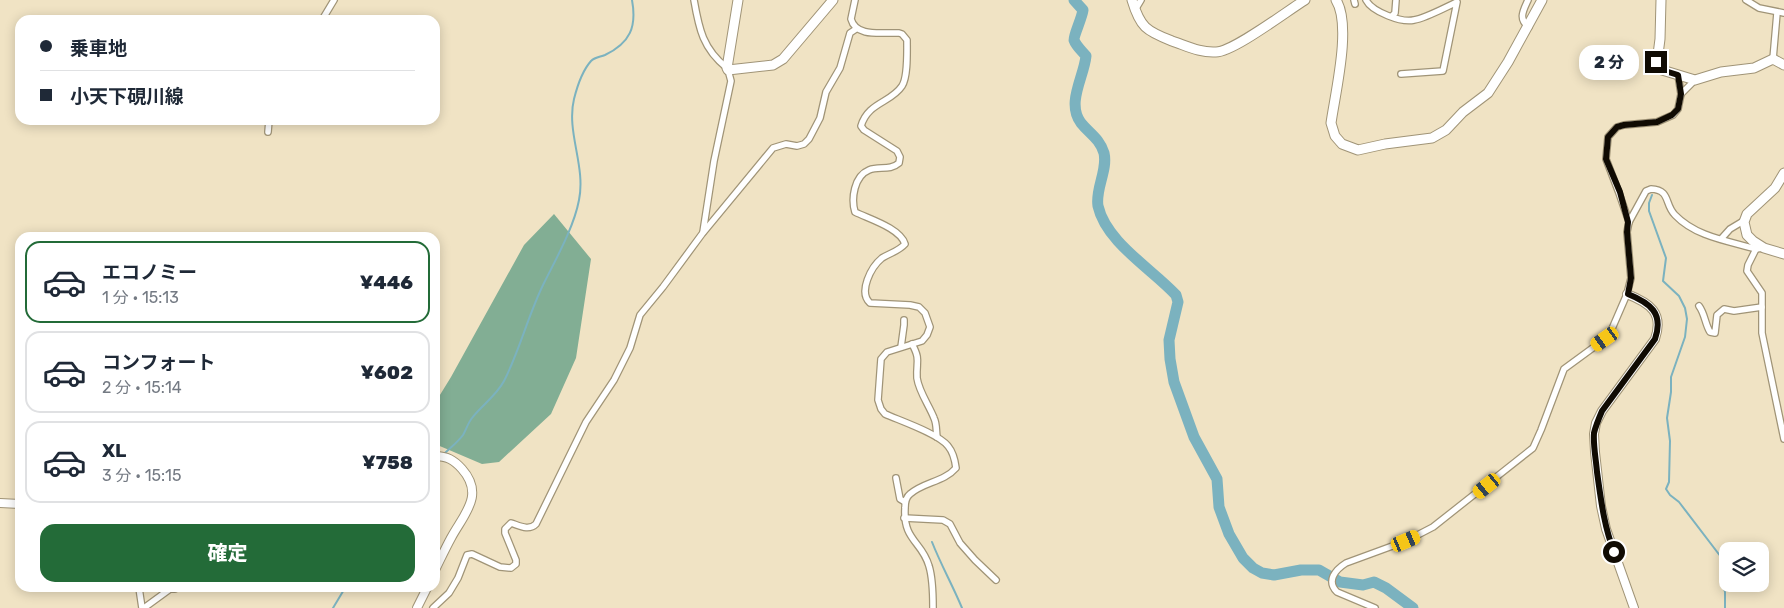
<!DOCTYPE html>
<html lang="ja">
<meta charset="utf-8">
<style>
body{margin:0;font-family:Rubik,"Noto Sans JP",sans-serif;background:#f6f6f7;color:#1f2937;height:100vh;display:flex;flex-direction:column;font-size:19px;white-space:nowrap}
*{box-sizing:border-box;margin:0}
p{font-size:16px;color:#747a83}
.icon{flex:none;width:28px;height:28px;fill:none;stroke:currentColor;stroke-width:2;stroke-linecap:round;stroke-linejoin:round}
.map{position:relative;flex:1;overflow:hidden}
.sheet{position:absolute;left:15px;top:232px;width:425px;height:360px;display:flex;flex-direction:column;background:#fff;border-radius:15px;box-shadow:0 2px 12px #0003}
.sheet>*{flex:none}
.hud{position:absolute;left:15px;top:15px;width:425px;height:110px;border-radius:15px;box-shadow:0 2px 12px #0003;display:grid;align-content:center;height:110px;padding:0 25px;background:#fff}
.tools{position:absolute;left:1719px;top:542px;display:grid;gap:10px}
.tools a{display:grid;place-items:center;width:50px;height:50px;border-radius:10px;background:#fff;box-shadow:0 2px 12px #0003;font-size:25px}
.end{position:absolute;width:22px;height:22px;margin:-11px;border:6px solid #100b03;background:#fff;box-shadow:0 0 0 2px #fff}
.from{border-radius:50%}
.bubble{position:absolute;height:35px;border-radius:15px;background:#fff;box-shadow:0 2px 12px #0003;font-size:16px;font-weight:800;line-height:35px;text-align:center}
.car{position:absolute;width:15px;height:30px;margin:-15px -8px;border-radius:6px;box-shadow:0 0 4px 1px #0007;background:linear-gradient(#f5c518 24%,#345 0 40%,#f5c518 0 76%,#345 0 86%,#f5c518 0)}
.hud b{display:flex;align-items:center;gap:18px;height:48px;font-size:19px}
.hud b+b{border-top:1px solid #e0e1e3}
.hud i{width:12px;height:12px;background:#1f2937}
ul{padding:9px 0 0;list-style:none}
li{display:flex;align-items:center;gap:15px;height:82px;margin:0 10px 8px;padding:0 15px;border:2px solid #e0e1e3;border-radius:15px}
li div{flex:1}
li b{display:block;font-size:19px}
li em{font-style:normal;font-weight:800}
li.on{border-color:#236b38}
li>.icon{width:45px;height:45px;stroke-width:1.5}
.cta{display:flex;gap:10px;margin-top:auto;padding:10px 25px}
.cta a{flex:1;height:58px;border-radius:15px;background:#236b38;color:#fff;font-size:20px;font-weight:800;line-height:58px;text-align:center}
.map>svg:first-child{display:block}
</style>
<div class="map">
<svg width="1784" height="608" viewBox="0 0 1784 608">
<rect width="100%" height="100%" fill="#f0e3c4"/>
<polygon fill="#82ae94" points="554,214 591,259 576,358 551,414 499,462 482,464 435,444 435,403 451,377 524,245"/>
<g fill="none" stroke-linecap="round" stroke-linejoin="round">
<g stroke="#7bb2bf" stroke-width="2">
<polyline points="1652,195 1649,203 1649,211 1666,258 1663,281 1679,296 1685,308 1687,319 1685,337 1671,377 1671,392 1667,418 1670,441 1669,482 1666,489 1670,495 1679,502 1721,557 1724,562 1721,575 1725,592 1725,608"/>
<path d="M444,454C450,448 458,442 463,435C466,430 468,423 472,418C482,405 496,396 504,381C520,350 528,315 544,283C556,259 574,227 579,200C586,166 566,132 574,99C577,87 583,70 591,61C595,57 600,57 605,55C630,43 637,27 632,0"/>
<polyline points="435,464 439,459"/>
<path d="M932,542C941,565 953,586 962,608"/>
<polyline points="333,608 345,588"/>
</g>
<path stroke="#7bb2bf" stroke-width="11" d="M1074,0L1083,10C1082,18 1073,37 1074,40C1076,46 1082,51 1086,56C1084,77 1066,103 1081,123C1089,133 1100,139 1104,153C1108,170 1095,189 1098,206C1106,242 1152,269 1176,295L1178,302L1169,340L1170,359L1174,382L1194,437L1217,479L1219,507L1229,534L1243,558L1253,568L1262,573L1274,575L1301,570H1319L1340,582L1363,585L1374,582L1386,588L1413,608"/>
<g stroke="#a09477" stroke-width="8">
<g id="minor">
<path d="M694,0C699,29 703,49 727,68"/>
<path d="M855,0L851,19C856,38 883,32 899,33L902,34L907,40C907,52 908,77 902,86C891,103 868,102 861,126L864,130L897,151L900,157L899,163C890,171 879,166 869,170C854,176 851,199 855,212C869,219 900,228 905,244C899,251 890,253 882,258C871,267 858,292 870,303L910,305L919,307L925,313L930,327L927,335L922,341L887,352L881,359L878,400L881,409L885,414C901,421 939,434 948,446C953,452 955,460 956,468C944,482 923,482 910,494C906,497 905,503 905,508C903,541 922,541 929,566C933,579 933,594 933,608"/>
<polyline points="1354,0 1355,4"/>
<path d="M1366,0C1372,12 1402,23 1414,20C1426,18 1446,7 1457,2L1443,71L1401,74"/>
<path d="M1528,0C1523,11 1518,19 1529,27"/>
<polyline points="1746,0 1759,8 1784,13"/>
<polyline points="1135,10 1141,0"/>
<polyline points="1392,16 1395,13 1396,0"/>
<polyline points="322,20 334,0"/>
<polyline points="1773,59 1777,13"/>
<polyline points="1678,75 1681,94"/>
<polyline points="268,132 269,120"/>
<polyline points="1629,222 1619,193 1606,159 1608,137 1617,127 1624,125 1657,122 1673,115 1678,109 1681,94 1695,80"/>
<polyline points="703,232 714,161 731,81 728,70"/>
<polyline points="1721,239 1730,229 1745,220"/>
<polyline points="1756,249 1748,265 1747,271 1762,293 1762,333 1784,439"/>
<path d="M1699,306C1705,314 1705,324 1710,332L1715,333L1717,315L1724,309L1734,311L1762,307"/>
<path d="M912,344C921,360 916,362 917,378C919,392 929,405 934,418C937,424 936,431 937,437"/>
<polyline points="901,347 904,325 904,320"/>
<polyline points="896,478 900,499 905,502"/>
<polyline points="904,518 943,520 950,524 960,543 975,560 996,580"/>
<polyline points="139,588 142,608"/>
<polyline points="144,608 170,589"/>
<path d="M433,608L449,593L458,578L467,555L472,554L500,567L511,568L516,564V560L505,533V529L511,523C520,526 529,531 536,524L586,422L614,380L630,348L640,315L663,287L702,234L773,148L786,144L797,146L804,144L809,139L820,118L826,92L840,68L850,33L856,29"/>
<path d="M1375,608L1337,592C1326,581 1335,570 1346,563L1406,541L1433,527L1533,448L1541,430L1564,369L1605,339L1611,331L1627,294L1631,278L1627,232L1629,222L1646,191L1651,189C1671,190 1664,204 1675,215C1696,237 1729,241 1756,249L1763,248"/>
</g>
</g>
<g stroke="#a09477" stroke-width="10">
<g id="tertiary">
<path d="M1627,294C1650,303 1664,313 1655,339L1602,411L1596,423L1594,434L1595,452L1601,506L1606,529L1634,608"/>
<path d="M435,456C447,456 454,460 462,469C485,495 464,514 451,538C445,549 440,560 435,570"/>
<polyline points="0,503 20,504"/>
<polyline points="166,588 175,588"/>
<polyline points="417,608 427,588"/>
</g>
</g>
<g stroke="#a09477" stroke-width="11">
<g id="secondary">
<polyline points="738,0 727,68 728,70 773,65 783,59 833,0"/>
<path d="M1132,0C1140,27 1146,31 1172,41C1187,46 1200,53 1216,52C1233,52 1287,11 1305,0"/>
<path d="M1336,0C1352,25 1335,94 1331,123L1335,136L1342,144L1358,150L1385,144L1432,138L1446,130L1463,112L1488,93L1508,62L1542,0"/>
<polyline points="1661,0 1660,39 1657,62 1662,70 1695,80 1721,72 1754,68 1773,59 1784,65"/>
<polyline points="1784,173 1775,188 1747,214 1744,222 1747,235 1753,241 1764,248 1784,254"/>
</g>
</g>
<use href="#minor" stroke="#fff" stroke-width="5.5"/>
<use href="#tertiary" stroke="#fff" stroke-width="8"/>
<use href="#secondary" stroke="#fff" stroke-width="9"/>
</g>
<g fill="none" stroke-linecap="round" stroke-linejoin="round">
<path stroke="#100b03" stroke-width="6" d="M1614,552C1604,526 1601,500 1597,472C1596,459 1593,445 1594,433C1596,425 1599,418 1602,411L1655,339C1664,313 1650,303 1628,294L1631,278L1627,232L1628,222L1620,192L1606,159L1608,137L1617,127L1624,125L1657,122L1672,115L1678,109L1681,94L1678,75L1662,70L1656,62"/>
</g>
</svg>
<div class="tools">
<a><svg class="icon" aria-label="layers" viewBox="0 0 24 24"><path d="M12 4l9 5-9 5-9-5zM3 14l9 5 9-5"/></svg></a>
</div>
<i class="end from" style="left:1614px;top:552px"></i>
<i class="end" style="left:1656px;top:62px"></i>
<div class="bubble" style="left:1579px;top:45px;width:60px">2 分</div>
<i class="car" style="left:1605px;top:339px;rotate:235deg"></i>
<i class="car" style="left:1487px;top:486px;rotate:231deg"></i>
<i class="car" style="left:1406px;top:541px;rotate:67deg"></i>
<div class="hud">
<b><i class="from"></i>乗車地</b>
<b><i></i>小天下硯川線</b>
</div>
<section class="sheet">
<ul>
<li class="on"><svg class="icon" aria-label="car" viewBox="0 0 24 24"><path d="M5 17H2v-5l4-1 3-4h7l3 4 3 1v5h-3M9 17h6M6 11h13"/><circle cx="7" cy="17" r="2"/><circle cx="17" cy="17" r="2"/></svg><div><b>エコノミー</b><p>1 分 · 15:13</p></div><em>¥446</em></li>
<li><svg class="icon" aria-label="car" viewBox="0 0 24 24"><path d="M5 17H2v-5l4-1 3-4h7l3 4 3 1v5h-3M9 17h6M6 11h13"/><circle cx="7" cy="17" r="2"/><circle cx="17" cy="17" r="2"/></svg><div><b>コンフォート</b><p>2 分 · 15:14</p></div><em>¥602</em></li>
<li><svg class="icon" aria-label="car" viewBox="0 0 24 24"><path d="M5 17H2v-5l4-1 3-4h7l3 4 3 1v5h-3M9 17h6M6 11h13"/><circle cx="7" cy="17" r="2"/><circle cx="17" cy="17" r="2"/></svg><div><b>XL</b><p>3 分 · 15:15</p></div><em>¥758</em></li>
</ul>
<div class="cta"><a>確定</a></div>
</section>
</div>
